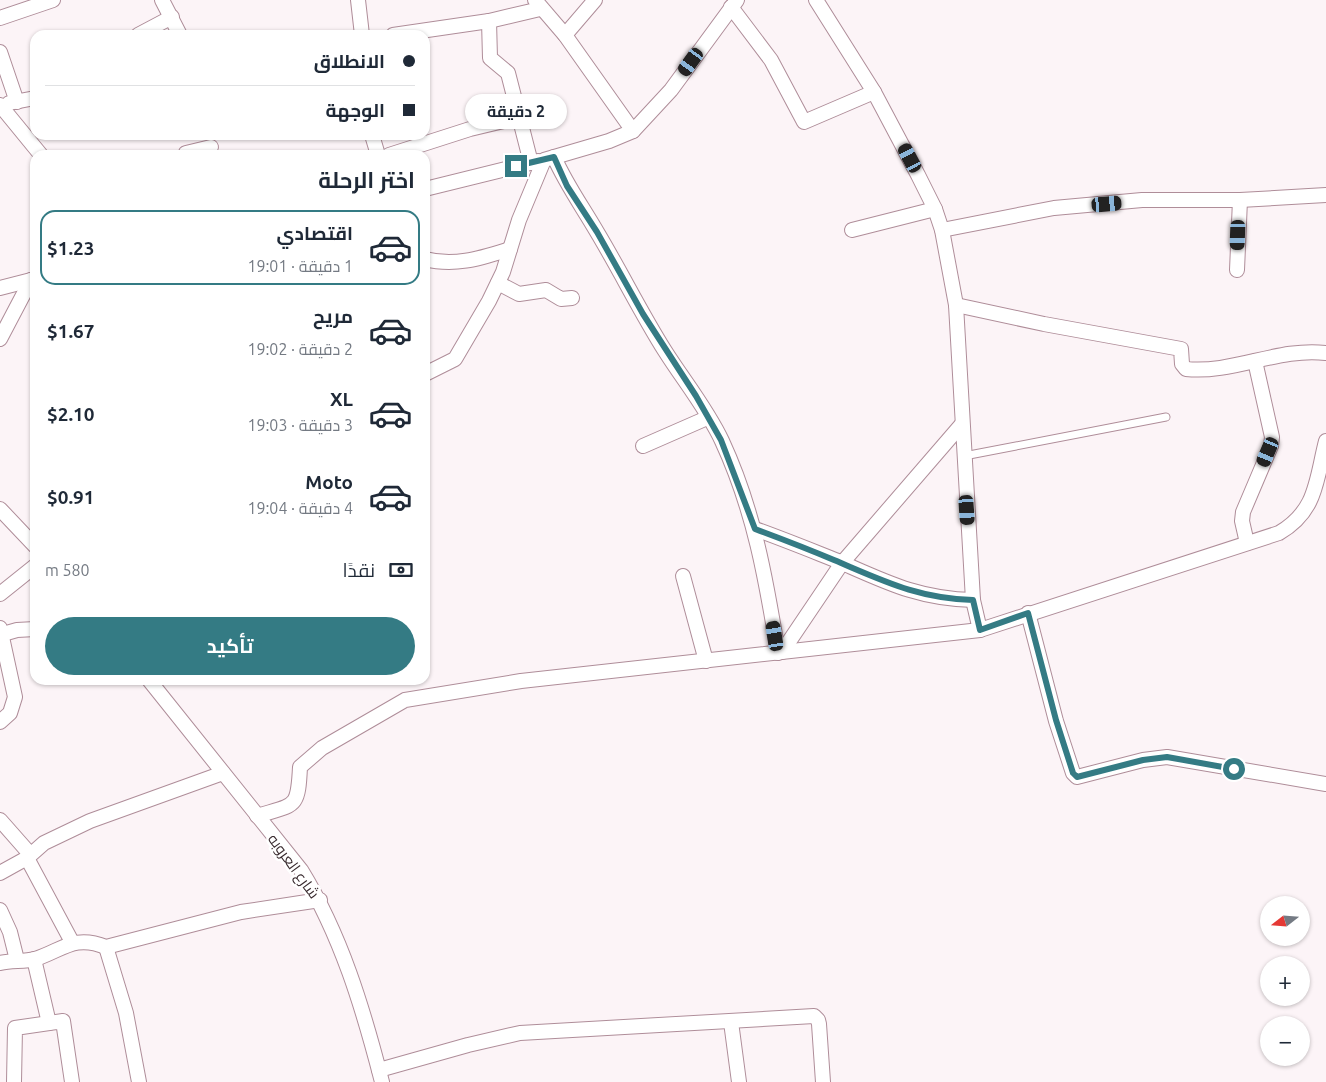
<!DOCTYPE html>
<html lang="ar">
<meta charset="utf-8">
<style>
body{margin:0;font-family:Ubuntu,Cairo,sans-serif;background:#f2f2f3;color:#1f2937;direction:rtl;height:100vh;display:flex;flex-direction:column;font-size:19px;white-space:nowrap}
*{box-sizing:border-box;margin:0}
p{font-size:16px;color:#747a83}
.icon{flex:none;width:28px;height:28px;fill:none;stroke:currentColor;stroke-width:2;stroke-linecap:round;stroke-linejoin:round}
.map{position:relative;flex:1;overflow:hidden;direction:ltr}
.drawer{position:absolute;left:30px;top:150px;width:400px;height:535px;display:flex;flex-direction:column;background:#fff;border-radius:15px;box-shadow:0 1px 4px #0004;direction:rtl}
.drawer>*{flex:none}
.banner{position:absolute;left:30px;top:30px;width:400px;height:110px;border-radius:15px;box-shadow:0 1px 4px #0004;direction:rtl;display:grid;align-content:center;height:110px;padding:0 15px;background:#fff}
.needle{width:32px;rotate:253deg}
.buttons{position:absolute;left:1260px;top:896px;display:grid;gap:10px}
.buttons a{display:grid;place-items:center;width:50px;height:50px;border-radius:50%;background:#fff;box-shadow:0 1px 4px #0004;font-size:25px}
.end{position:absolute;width:22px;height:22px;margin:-11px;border:6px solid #347b84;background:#fff;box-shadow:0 0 0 2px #fff}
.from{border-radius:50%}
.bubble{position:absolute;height:35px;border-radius:18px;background:#fff;box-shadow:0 1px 4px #0004;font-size:16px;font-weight:700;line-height:35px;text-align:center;direction:rtl}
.car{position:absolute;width:15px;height:30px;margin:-15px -8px;border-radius:6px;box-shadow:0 0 4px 1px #0007;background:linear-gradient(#222 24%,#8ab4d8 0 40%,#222 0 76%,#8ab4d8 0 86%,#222 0)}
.banner b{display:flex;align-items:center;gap:18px;height:48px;font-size:19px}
.banner b+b{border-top:1px solid #e0e1e3}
.banner i{width:12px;height:12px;background:#1f2937}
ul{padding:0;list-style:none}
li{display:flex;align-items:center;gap:15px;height:75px;margin:0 10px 8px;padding:0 5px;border:2px solid transparent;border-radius:15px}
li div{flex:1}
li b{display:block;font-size:19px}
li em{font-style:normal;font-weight:700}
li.active{border-color:#347b84}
li>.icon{width:45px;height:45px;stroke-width:1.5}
h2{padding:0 15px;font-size:22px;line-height:60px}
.pay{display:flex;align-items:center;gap:12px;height:55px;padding:0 15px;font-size:19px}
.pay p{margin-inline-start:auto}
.cta{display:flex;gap:10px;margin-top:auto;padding:10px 15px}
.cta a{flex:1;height:58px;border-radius:30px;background:#347b84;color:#fff;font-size:20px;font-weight:700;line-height:58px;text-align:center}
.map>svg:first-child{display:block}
</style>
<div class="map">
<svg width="1326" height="1082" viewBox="0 0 1326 1082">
<rect width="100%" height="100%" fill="#fcf4f7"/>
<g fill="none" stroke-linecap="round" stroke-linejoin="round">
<g stroke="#af8d99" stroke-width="9">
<polyline id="lane" points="964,456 1166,417"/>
</g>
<g stroke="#af8d99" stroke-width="16">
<g id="street">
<polyline points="162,0 180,35"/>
<polyline points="358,0 362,35"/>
<polyline points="535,0 565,35 633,131"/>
<polyline points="816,0 874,92 918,175 935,209 942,230 956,305 973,600 980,630"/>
<polyline points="731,7 771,60 804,122 874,92"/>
<polyline points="0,18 53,0"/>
<polyline points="489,21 490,58 508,73 531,163"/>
<polyline points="138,35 172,17"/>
<polyline points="393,35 489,21 540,9"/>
<polyline points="565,35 595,0"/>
<polyline points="0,52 17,102"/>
<polyline points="9,103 35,98"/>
<polyline points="0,105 41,155"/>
<polyline points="372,135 378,155"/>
<polyline points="186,155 186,153 211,147"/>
<polyline points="389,155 470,129 520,117"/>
<path d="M554,157C567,186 582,206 597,232C621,272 641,313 665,351C684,381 707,409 722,441C754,510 766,579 778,653"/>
<polyline points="425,189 538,161"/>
<polyline points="852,230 935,209"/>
<polyline points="942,230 1054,208 1142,200 1240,200 1326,195"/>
<path d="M425,259C455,267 481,258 510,249"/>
<polyline points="1237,270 1240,200"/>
<polyline points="498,283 519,294 546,290 561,299 572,298"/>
<polyline points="0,288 35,279"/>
<path d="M956,305L1044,324L1181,349L1182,364L1186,369C1233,374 1279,347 1326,353"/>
<polyline points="0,339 31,280"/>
<polyline points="425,374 455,359 489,301 503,272 519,220 544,160 609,141 633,131 671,90 737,0"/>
<polyline points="643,446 707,418"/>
<polyline points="0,509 35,546"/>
<path d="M755,529C783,539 810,550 838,561C886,582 919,599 973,600"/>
<polyline points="1247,543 1242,521 1243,512 1271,446 1272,437 1255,361"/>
<polyline points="683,576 706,661"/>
<polyline points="0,594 35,566"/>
<polyline points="1028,613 1056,721 1073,773 1077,777 1143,760 1167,757 1326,784"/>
<polyline points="0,628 15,697 10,713 0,722"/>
<polyline points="3,634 17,630 35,629"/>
<polyline points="782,652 842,563 962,424"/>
<path d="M149,680L301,870C341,935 363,1008 382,1082"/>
<path d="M257,816C296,804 298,809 300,767L322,748L405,700L521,681L980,630L1279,533C1317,511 1316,480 1326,441"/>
<polyline points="0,820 30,854"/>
<polyline points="27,858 72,942"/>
<polyline points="0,873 27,858 44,843 90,821 223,773"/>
<polyline points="0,910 10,932 17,960"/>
<polyline points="106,947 126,1013 139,1082"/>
<polyline points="34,959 49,1023"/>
<path d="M0,963C11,960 24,962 35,959C63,950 74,934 106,947L241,912L320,900"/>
<polyline points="731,1022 739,1082"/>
<polyline points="379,1070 468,1045 520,1033 814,1016 818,1020 819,1024 823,1082"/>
<polyline points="14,1082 15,1028 63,1021 72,1082"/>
</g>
</g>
<use href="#lane" stroke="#fff" stroke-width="7"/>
<use href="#street" stroke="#fff" stroke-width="14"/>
</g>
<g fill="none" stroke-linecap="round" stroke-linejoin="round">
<path stroke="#347b84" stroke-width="6" d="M516,166L554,157L567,186L597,232L643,314L696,396L721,440L755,529C782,539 808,549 834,560C884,581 917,598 973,600L980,630L1028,613L1056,720L1073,773L1077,777L1143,760L1167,757L1234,769"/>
</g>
<g text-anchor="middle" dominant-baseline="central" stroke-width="5" stroke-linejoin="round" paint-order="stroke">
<g font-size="15" fill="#392b2f" stroke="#fff">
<text transform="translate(294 866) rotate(54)">شارع العروبه</text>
</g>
</g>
</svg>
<div class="buttons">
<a><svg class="needle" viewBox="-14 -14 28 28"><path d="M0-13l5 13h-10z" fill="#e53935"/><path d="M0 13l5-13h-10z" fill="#747a83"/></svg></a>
<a>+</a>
<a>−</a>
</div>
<i class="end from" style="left:1234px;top:769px"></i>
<i class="end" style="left:516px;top:166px"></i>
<div class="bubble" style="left:465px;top:94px;width:102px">2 دقيقة</div>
<i class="car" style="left:691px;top:62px;rotate:216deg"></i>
<i class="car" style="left:910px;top:158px;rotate:332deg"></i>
<i class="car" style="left:1107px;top:204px;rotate:85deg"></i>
<i class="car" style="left:1238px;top:235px;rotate:182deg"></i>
<i class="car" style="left:1268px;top:452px;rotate:203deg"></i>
<i class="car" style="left:967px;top:510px;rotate:176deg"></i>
<i class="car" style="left:775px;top:636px;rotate:351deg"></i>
<div class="banner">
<b><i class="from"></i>الانطلاق</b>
<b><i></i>الوجهة</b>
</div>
<section class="drawer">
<h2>اختر الرحلة</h2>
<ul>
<li class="active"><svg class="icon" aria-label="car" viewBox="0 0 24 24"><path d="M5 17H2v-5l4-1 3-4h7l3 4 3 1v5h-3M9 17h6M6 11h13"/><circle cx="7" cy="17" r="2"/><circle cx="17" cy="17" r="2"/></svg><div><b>اقتصادي</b><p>1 دقيقة · 19:01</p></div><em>$1.23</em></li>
<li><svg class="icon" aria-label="car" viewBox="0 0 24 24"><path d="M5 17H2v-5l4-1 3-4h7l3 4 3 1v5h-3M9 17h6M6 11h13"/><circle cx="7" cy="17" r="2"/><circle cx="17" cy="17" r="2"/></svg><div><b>مريح</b><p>2 دقيقة · 19:02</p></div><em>$1.67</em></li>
<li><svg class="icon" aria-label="car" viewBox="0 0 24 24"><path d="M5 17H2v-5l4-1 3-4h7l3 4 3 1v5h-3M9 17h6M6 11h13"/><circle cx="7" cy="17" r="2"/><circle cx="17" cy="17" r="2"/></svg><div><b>XL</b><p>3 دقيقة · 19:03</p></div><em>$2.10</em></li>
<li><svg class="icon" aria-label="car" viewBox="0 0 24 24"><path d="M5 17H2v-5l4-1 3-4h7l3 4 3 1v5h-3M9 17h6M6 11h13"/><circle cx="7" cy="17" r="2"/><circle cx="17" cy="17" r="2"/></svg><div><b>Moto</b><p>4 دقيقة · 19:04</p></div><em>$0.91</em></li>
</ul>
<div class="pay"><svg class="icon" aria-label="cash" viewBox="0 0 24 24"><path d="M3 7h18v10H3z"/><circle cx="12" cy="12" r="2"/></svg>نقدًا<p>580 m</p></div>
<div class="cta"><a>تأكيد</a></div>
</section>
</div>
